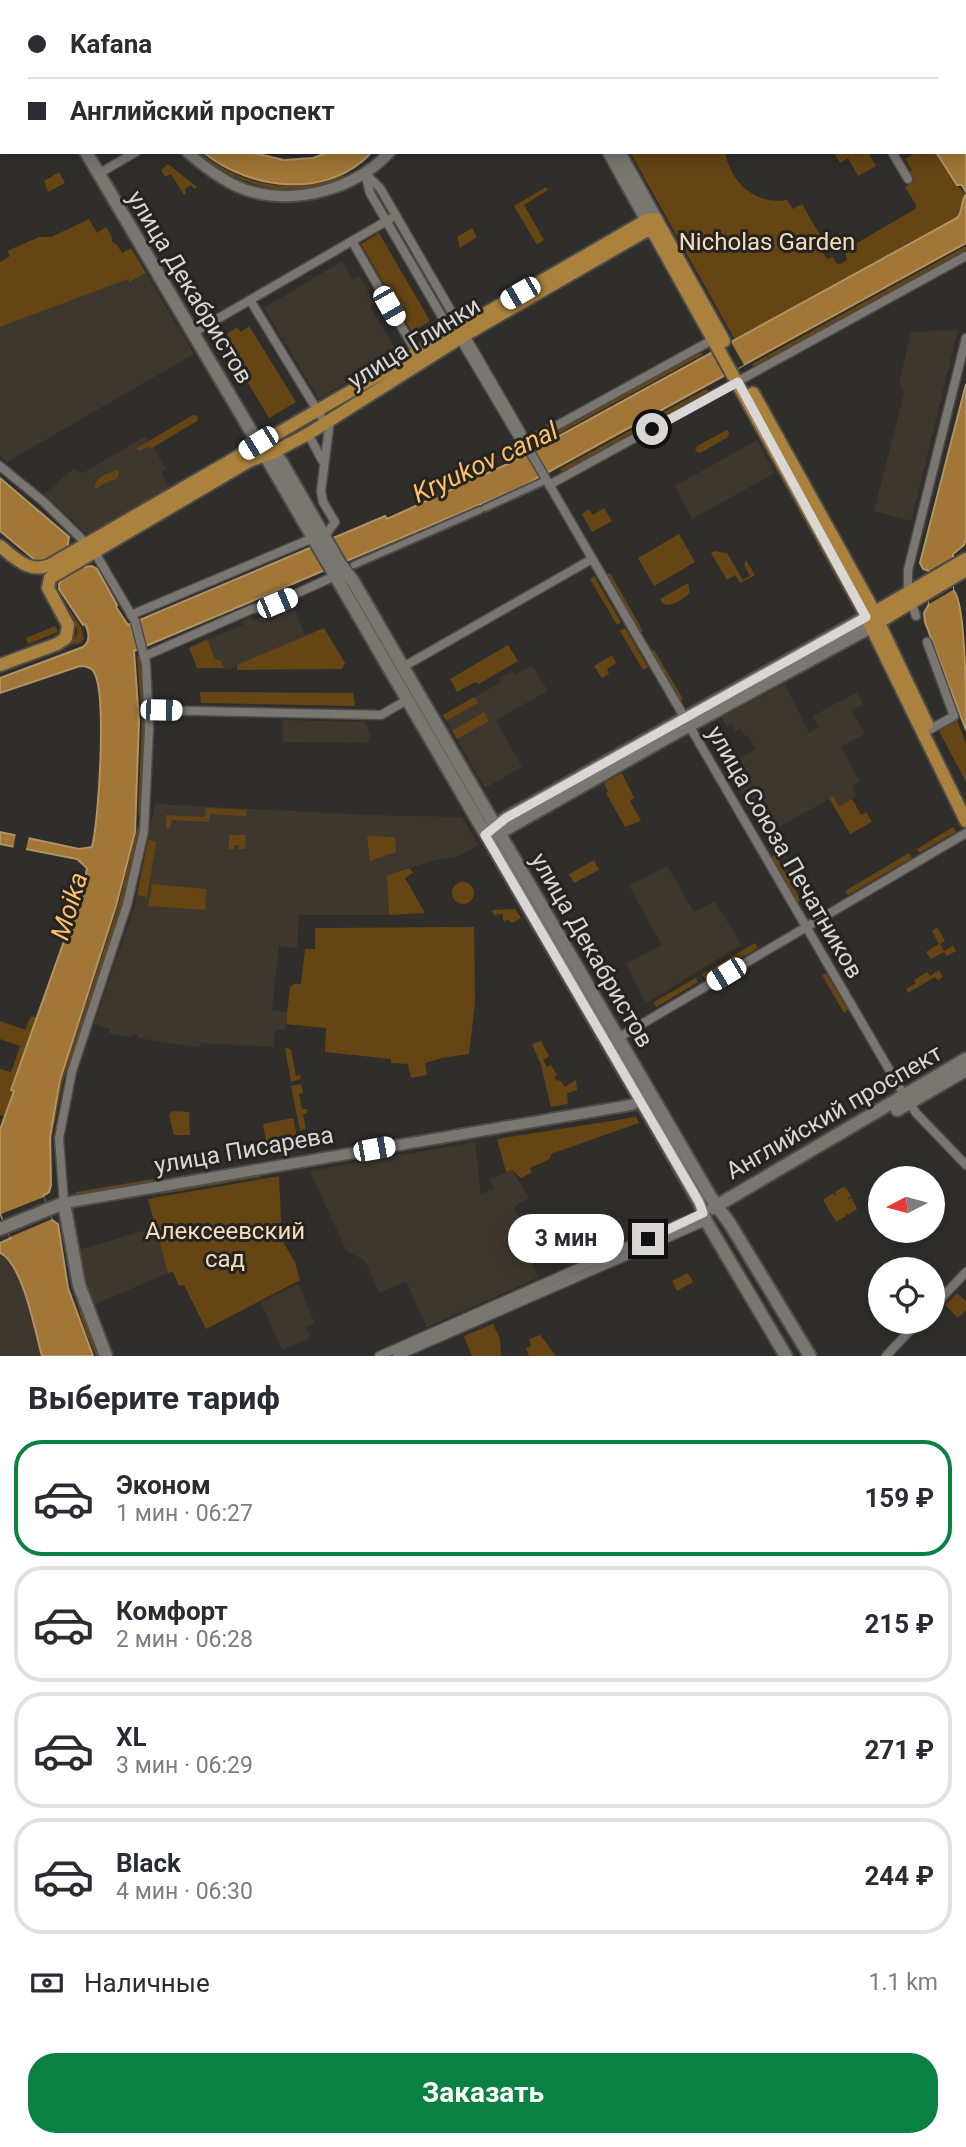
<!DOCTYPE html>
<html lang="ru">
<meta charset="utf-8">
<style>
body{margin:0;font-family:Roboto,sans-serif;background:#f7f7f7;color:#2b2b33;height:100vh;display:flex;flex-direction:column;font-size:26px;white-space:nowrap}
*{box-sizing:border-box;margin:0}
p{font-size:23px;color:#7c7c81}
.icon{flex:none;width:38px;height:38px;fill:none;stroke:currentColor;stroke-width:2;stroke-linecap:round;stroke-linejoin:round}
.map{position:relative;height:1356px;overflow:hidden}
.panel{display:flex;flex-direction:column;background:#fff;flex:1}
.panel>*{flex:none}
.hud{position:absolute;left:0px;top:0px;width:966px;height:154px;box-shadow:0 4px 18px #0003;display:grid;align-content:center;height:154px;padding:0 28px;background:#fff}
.needle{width:46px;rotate:264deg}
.buttons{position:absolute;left:868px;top:1166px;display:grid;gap:14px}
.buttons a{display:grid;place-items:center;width:77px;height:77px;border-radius:50%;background:#fff;box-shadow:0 4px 18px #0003;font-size:35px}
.end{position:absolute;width:32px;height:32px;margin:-16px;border:9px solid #d9d7d5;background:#111;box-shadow:0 0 0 4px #111}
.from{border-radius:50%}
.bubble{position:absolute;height:49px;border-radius:24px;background:#fff;box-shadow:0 4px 18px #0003;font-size:23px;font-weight:700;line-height:49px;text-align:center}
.car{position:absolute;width:21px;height:42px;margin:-21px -10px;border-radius:9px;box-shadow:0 0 5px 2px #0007;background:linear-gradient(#fff 24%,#345 0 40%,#fff 0 76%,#345 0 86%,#fff 0)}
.hud b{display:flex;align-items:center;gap:24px;height:66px;font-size:26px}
.hud b+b{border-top:2px solid #e1e1e2}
.hud i{width:18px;height:18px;background:#2b2b33}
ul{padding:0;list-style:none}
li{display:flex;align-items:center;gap:21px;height:116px;margin:0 14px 10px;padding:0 14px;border:4px solid #e1e1e2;border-radius:28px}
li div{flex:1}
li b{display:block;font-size:26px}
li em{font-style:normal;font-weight:700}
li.active{border-color:#0b8043}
li>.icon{width:63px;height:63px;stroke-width:1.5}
h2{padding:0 28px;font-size:32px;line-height:84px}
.pay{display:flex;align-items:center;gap:18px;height:77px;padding:0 28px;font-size:26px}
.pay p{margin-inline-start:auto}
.cta{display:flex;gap:14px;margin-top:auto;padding:14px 28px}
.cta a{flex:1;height:80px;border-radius:28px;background:#0b8043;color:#fff;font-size:28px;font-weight:700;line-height:80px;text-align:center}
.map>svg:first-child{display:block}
</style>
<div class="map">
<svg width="966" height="1356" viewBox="0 0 966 1356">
<rect width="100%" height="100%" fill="#302e2a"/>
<g fill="#3d372e">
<polygon points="342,261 353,280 359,276 375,303 370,307 396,351 319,399 264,308"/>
<polygon points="146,273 194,354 7,462 0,456 0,327 128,278 131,282"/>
<polygon points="958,330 911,521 874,511 904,393 899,384 911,332"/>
<polygon points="146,436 166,469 161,472 170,487 92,532 87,533 82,530 44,494 73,469 83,473"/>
<polygon points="757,440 775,473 692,519 675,486"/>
<polygon points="293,604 305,636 231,669 197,668 190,647 243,625 242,621 251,617 253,621"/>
<polygon points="532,665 548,691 496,720 522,767 485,788 443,715 501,682 500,678 512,671 514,675"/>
<polygon points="785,684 809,733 818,727 813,716 857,692 863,704 852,711 865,734 841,747 860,781 852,786 857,796 839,806 833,797 766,834 726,766 756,749 748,735 745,736 740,728 735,731 731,724 727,727 722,717"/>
<polygon points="283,720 365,722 370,734 368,743 283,742"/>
<polygon points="155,804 370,815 462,817 478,845 457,857 436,860 388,875 389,915 299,915 297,948 279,946 272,1010 287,1012 285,1030 275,1030 274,1047 201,1043 200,1048 138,1038 138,1035 132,1034 131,1037 116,1035 109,1033 110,1029 94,1024 135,905"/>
<polygon points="667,866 694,912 715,901 741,945 646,1003 626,964 662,945 629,886"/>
<polygon points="475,1142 481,1194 494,1189 490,1179 512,1170 529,1198 514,1207 521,1221 511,1226 539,1277 427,1327 406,1281 379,1293 365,1261 346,1250 310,1171"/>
<polygon points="156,1227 168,1273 93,1305 79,1250"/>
<polygon points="0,1253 7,1256 19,1276 42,1356 0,1356"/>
<polygon points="298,1284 315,1323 306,1327 310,1338 282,1350 261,1302"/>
</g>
<g fill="#654514">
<path d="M195,152H200C241,187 294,195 343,175L345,179C285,200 245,189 195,152Z"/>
<path d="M630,152H725C731,183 755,205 787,200L793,209L802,204L825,244L819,247L827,259L833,257L836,263L840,264L847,260L845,250L915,209L916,205L905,187L913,182L914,179L910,172L912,170L905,159L917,152H936L957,185L966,195C960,201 964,211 957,218L735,340Z"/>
<polygon points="868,152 876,166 858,176 848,158 840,163 834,153 830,153"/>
<polygon points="168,164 197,187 194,189 191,185 185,189 186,193 184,195 171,174 165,177 161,170"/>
<polygon points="59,172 65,183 48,192 44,181"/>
<polygon points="546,187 548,190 524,205 544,240 537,245 514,206"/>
<polygon points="89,219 97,233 106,227 111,235 112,242 117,245 122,253 131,248 146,273 130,282 128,279 0,327 0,262 10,256 7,251 39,237 51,237"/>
<polygon points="472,228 477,237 460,248 457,237"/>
<polygon points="379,233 430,321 412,332 361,244"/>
<polygon points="966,246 966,250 753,367 752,364"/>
<polygon points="249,326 296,402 269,418 242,373 239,374 221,345 230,339 227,334 237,327 241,332"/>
<polygon points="699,353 704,354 538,445 543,439"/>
<polygon points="706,389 708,392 562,472 560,469"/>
<polygon points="193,415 198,416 197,421 152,448 148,447 139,451 137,448"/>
<polygon points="727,430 729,432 728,437 700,453 695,451 697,446"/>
<path d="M116,470L119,472L117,479L109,481L95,489C95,476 106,475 116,470Z"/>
<polygon points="604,508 612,521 592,532 582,514 589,509 593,515"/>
<polygon points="679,534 695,562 654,586 638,558"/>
<polygon points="714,551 727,553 743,580 750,576 744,565 746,560 755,575 740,583 735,575 727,580 711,553"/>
<polygon points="610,573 643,631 640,632 607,575"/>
<polygon points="594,576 621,622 617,625 590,579"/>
<path d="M688,583L690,592C684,599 672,607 663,604L660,599Z"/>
<path d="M57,591L81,627L84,639L80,643L69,645C71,642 75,639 76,636C82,623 62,602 55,592Z"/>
<polygon points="55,626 58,632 28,644 26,638"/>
<polygon points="324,628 345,663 342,669 237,670 237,665"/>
<polygon points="625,628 648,667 643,670 620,631"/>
<polygon points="207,639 215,659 221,661 224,668 232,668 197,668 189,648"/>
<polygon points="508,645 518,661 479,684 475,682 457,692 450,679"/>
<polygon points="654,650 683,699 680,701 651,652"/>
<polygon points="612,655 616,663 607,669 609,674 602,678 594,666"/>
<polygon points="137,656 140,658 145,720 141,816 138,814 142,720"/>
<polygon points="200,692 353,693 355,706 201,703"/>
<polygon points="474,697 478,703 446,721 443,715"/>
<polygon points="484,712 489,721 457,739 452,731"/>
<polygon points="957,720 966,744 966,782 939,731"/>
<polygon points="622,773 634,798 630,801 641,821 625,827 606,793 608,792 604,783"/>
<polygon points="833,796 839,806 852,799 861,815 866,812 872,822 850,834 829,798"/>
<polygon points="206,808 246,810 246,816 210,814 209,822 172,820 170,828 166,828 166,815 205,817"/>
<polygon points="140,825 122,907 63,1081 52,1137 53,1185 51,1137 61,1080 118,906 137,828"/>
<polygon points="953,827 956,832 919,853 917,849"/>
<polygon points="229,835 246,835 245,849 239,849 239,845 234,845 234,849 229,849"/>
<polygon points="367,836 395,837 396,852 370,861"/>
<polygon points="148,840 156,842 147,897 137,895"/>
<polygon points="909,853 912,858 848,895 845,891"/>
<polygon points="775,855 801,900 797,902 771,857"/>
<polygon points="594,860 599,870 574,883 569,874"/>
<polygon points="410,868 413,873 405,878 425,913 389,915 387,875"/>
<circle cx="463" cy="893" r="11"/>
<polygon points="152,884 206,889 205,910 148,906"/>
<polygon points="515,909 521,918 512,923 509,920 503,921 503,914 494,915 492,910"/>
<polygon points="474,927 475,1003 469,1054 442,1058 425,1063 427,1075 411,1078 408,1064 391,1063 391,1059 325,1052 326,1028 286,1024 290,987 294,984 301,984 305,949 315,949 315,928"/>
<polygon points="937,927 945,941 940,944 944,951 953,946 956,951 947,956 944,952 931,959 926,952 939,944 932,931"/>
<polygon points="755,943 758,948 705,979 702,974"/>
<polygon points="939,970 943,977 938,980 935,977 908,993 906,989 916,983 914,980 927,972 930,976"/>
<polygon points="826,973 848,1010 844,1013 822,975"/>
<polygon points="696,978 698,982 656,1007 654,1002"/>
<polygon points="31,1016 37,1018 11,1089 14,1091 5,1117 0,1115 0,1069 11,1072 20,1046 0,1039 0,1021 25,1030"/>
<polygon points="541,1041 549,1056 543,1060 547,1067 551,1065 557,1075 554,1077 557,1081 560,1080 565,1087 576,1080 577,1090 567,1093 568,1104 551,1107 541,1065 532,1044"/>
<polygon points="285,1048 291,1049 296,1076 300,1075 301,1079 291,1082"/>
<polygon points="301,1084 303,1093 299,1094 302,1109 307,1109 307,1113 303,1114 306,1129 300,1130 291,1086"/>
<polygon points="172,1111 189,1112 190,1135 174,1135 169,1115"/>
<polygon points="636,1117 639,1123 551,1154 550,1159 530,1168 531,1173 521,1178 512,1170 506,1172 497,1139"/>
<polygon points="293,1118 297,1136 266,1142 263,1124"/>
<polygon points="261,1174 261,1177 162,1194 162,1191"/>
<polygon points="279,1176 282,1240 295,1262 300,1280 206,1329 184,1285 179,1286 173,1272 168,1273 148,1199"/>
<polygon points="153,1179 153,1182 76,1195 76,1192"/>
<polygon points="843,1187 846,1188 851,1196 847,1200 852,1198 857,1209 848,1215 845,1213 846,1216 836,1222 823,1200 833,1193 836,1196 835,1192"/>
<path d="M61,1225L74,1286L99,1356H96C76,1313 69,1273 61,1225Z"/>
<polygon points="688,1273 693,1282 677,1291 672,1281"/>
<polygon points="957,1293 966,1301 966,1310 958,1318 945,1305"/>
<polygon points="493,1324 500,1339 501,1356 472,1356 464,1336"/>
<polygon points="540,1335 541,1336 556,1356 529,1356 526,1348 531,1346 529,1339"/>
</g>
<g fill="#a17636" stroke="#b29366" stroke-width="2">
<polygon points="964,148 966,151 966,192 962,185 957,185 936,152 964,152"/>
<path d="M203,152H249L284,160L313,158L329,152H372C328,200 249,190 203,152Z"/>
<path d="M966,195V243L521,487L134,651L139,721L135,832L116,906L60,1080L50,1137L51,1185L49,1192L43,1196L52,1220L58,1224L68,1288L93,1356H42C35,1332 23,1263 0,1253V1243L11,1238L0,1213V1130L14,1091L11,1090L84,885L87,868L77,859L0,844V832L79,849L92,847C99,820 107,694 94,672C91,667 86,666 80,666L0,693V678L83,647C91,641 89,632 85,624L83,625L59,589V584L62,580L45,559L36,561L0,531V478L69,537L68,545L85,567L92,566L97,569L117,605L116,607L128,625L385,516L387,519L510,463L957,218C964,211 960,201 966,195Z"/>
<path d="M966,384V538L964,545L953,554V590C966,600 966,705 966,730L925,622L924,613L929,604V571L923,569L920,563Z"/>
</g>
<g fill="#302e2a">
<polygon points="731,342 744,365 727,374 714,352"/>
<polygon points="953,557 953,590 929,604 929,571"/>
<polygon points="16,833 29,836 25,853 13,850"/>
<polygon points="44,1197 52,1219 10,1237 1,1214"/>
</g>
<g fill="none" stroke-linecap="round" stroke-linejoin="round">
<g stroke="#4e4c49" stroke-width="10">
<g id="pedestrian">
<polyline points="485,508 542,482"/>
<polyline points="354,565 480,510"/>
</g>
</g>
<g stroke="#4e4c49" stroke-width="11">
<g id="minor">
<polyline points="176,0 177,2"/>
<polyline points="800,0 802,2"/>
<polyline points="465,2 466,0"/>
<polyline points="0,105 2,104"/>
<polyline points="892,152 908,179"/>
<polyline points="98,174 136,152"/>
<polyline points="366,174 380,188 521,432 525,443 901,1090 916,1113 966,1165"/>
<polyline points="366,177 370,193 448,327 451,333 460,339 517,435 522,441"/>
<polyline points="352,241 419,357"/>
<polyline points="250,300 325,423"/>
<polyline points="193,333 390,219"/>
<polyline points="308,434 322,460"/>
<polyline points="525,443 714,339"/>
<polyline points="0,466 44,502 94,551 135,621 146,664 149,729 144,831 127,905 72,1071 59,1138 64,1203"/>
<polyline points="549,485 966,256"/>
<polyline points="324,537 335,522 323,502 321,491 330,420"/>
<polyline points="131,615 313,538"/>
<polyline points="916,616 908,593 908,570 966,338"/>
<polyline points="927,642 954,716 929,730"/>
<polyline points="145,656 252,609 271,605 335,576"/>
<polyline points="403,667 592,559"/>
<polyline points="149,710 381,715 407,700"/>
<polyline points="618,1038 966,833"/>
<polyline points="933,1307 966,1272"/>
<polyline points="379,1356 703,1213"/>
<polyline points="397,1356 706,1221"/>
<polyline points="886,1356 919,1321"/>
</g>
</g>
<g stroke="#4e4c49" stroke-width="14">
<g id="tertiary">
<polyline points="132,0 133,2"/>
<polyline points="917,0 918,2"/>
<polyline points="930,0 931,2"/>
<polyline points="525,2 527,0"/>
<polyline points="964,59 966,62"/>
<polyline points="964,82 966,85"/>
<path d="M187,152C205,167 224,182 246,190C296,206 355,189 390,152"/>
<polyline points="64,1203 631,1105 640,1101 645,1095"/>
</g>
</g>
<g stroke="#4e4c49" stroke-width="16">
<g id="secondary">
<polyline points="722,2 725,0"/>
<polyline points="745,2 748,0"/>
<polyline points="0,8 2,11"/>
<polyline points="86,152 258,443 666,1144 699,1202 706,1221 786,1356"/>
<polyline points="609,152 651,228 656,219 619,152"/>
<polyline points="267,448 274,452 282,463 340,564 353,581 710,1196 730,1224 810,1356"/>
<polyline points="489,831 506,818 866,617"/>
<polyline points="490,834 506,829 677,732 871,627"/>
<polyline points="897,1110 966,1070"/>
<polyline points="713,1208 966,1059"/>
<polyline points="0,1229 64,1203 79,1285 106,1356"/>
</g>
</g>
<g stroke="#4e4c49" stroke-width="16">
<g id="primary">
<polyline points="753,393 869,602 927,724"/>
<path d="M0,546C15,558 29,574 50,565L647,220L656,219L724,341"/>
<polyline points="870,615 966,559"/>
<polyline points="874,625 966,570"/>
<polyline points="0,665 57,644 66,638 68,625 48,588 50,578 57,574 249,461 274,452 308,434 465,335 651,228 860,604 966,821"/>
</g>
</g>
<use href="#pedestrian" stroke="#7a7773" stroke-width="6"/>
<use href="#minor" stroke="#7a7773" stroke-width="8"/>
<use href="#tertiary" stroke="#7a7773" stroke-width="10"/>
<use href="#secondary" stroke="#7a7773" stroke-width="12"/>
<use href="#primary" stroke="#aa823e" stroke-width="12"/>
<g stroke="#b3b1af" stroke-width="2">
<polyline points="926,0 927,2"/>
<polyline points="964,66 966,69"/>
</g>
</g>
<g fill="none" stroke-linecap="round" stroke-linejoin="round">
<polyline stroke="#d9d7d5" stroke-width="9" points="648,1239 703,1213 699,1202 485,835 506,818 866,617 738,382 652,429"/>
</g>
<g text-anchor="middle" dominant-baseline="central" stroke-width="6" stroke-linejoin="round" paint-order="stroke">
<g font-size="24" fill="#f5ddbc" stroke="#262421">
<text x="767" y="242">Nicholas Garden</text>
<text x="225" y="1231">Алексеевский<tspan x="225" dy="28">сад</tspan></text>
</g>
<g font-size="24" fill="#d9d7d5" stroke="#262421">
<text transform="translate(190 287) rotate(59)">улица Декабристов</text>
<text transform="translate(414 343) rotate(-32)">улица Глинки</text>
<text transform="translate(785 852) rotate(60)">улица Союза Печатников</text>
<text transform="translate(592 950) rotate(60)">улица Декабристов</text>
<text transform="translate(834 1112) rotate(-30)">Английский проспект</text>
<text transform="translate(244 1150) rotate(-10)">улица Писарева</text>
</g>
<g font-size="26" font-style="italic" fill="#fdbf67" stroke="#262421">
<text transform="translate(485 462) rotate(-25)">Kryukov canal</text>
<text transform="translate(69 906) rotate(-73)">Moika</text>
</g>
</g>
</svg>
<div class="buttons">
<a><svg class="needle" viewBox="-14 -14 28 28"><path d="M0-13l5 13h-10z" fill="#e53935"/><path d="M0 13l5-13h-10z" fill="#7c7c81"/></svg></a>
<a><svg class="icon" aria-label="locate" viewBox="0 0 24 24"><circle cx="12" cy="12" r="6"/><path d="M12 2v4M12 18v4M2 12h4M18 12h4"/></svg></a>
</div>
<i class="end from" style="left:652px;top:429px"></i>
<i class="end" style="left:648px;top:1239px"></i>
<div class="bubble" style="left:508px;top:1214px;width:116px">3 мин</div>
<i class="car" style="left:520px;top:293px;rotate:240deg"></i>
<i class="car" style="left:389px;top:306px;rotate:150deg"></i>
<i class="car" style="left:258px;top:443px;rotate:238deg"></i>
<i class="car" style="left:277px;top:603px;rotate:67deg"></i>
<i class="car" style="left:161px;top:710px;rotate:91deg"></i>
<i class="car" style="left:726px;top:974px;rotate:239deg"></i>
<i class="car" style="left:374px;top:1149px;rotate:80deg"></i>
<div class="hud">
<b><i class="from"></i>Kafana</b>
<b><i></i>Английский проспект</b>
</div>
</div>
<section class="panel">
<h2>Выберите тариф</h2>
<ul>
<li class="active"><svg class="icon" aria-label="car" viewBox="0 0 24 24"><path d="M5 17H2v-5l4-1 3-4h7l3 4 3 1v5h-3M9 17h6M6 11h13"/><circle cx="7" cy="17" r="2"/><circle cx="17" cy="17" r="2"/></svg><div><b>Эконом</b><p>1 мин · 06:27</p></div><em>159 ₽</em></li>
<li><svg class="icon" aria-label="car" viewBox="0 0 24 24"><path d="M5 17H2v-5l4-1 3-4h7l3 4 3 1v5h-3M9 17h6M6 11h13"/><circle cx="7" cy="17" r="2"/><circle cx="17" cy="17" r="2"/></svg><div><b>Комфорт</b><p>2 мин · 06:28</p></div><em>215 ₽</em></li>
<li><svg class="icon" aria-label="car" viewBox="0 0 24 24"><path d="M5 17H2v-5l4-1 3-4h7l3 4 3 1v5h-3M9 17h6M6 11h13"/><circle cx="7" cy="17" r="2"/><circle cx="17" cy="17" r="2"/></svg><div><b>XL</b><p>3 мин · 06:29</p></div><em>271 ₽</em></li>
<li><svg class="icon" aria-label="car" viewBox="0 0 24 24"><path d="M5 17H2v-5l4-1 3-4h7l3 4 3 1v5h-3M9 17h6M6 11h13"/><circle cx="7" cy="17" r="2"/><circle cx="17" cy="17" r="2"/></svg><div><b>Black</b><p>4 мин · 06:30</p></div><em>244 ₽</em></li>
</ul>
<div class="pay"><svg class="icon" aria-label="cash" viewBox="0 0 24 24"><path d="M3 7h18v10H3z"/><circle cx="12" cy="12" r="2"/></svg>Наличные<p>1.1 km</p></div>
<div class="cta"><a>Заказать</a></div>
</section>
